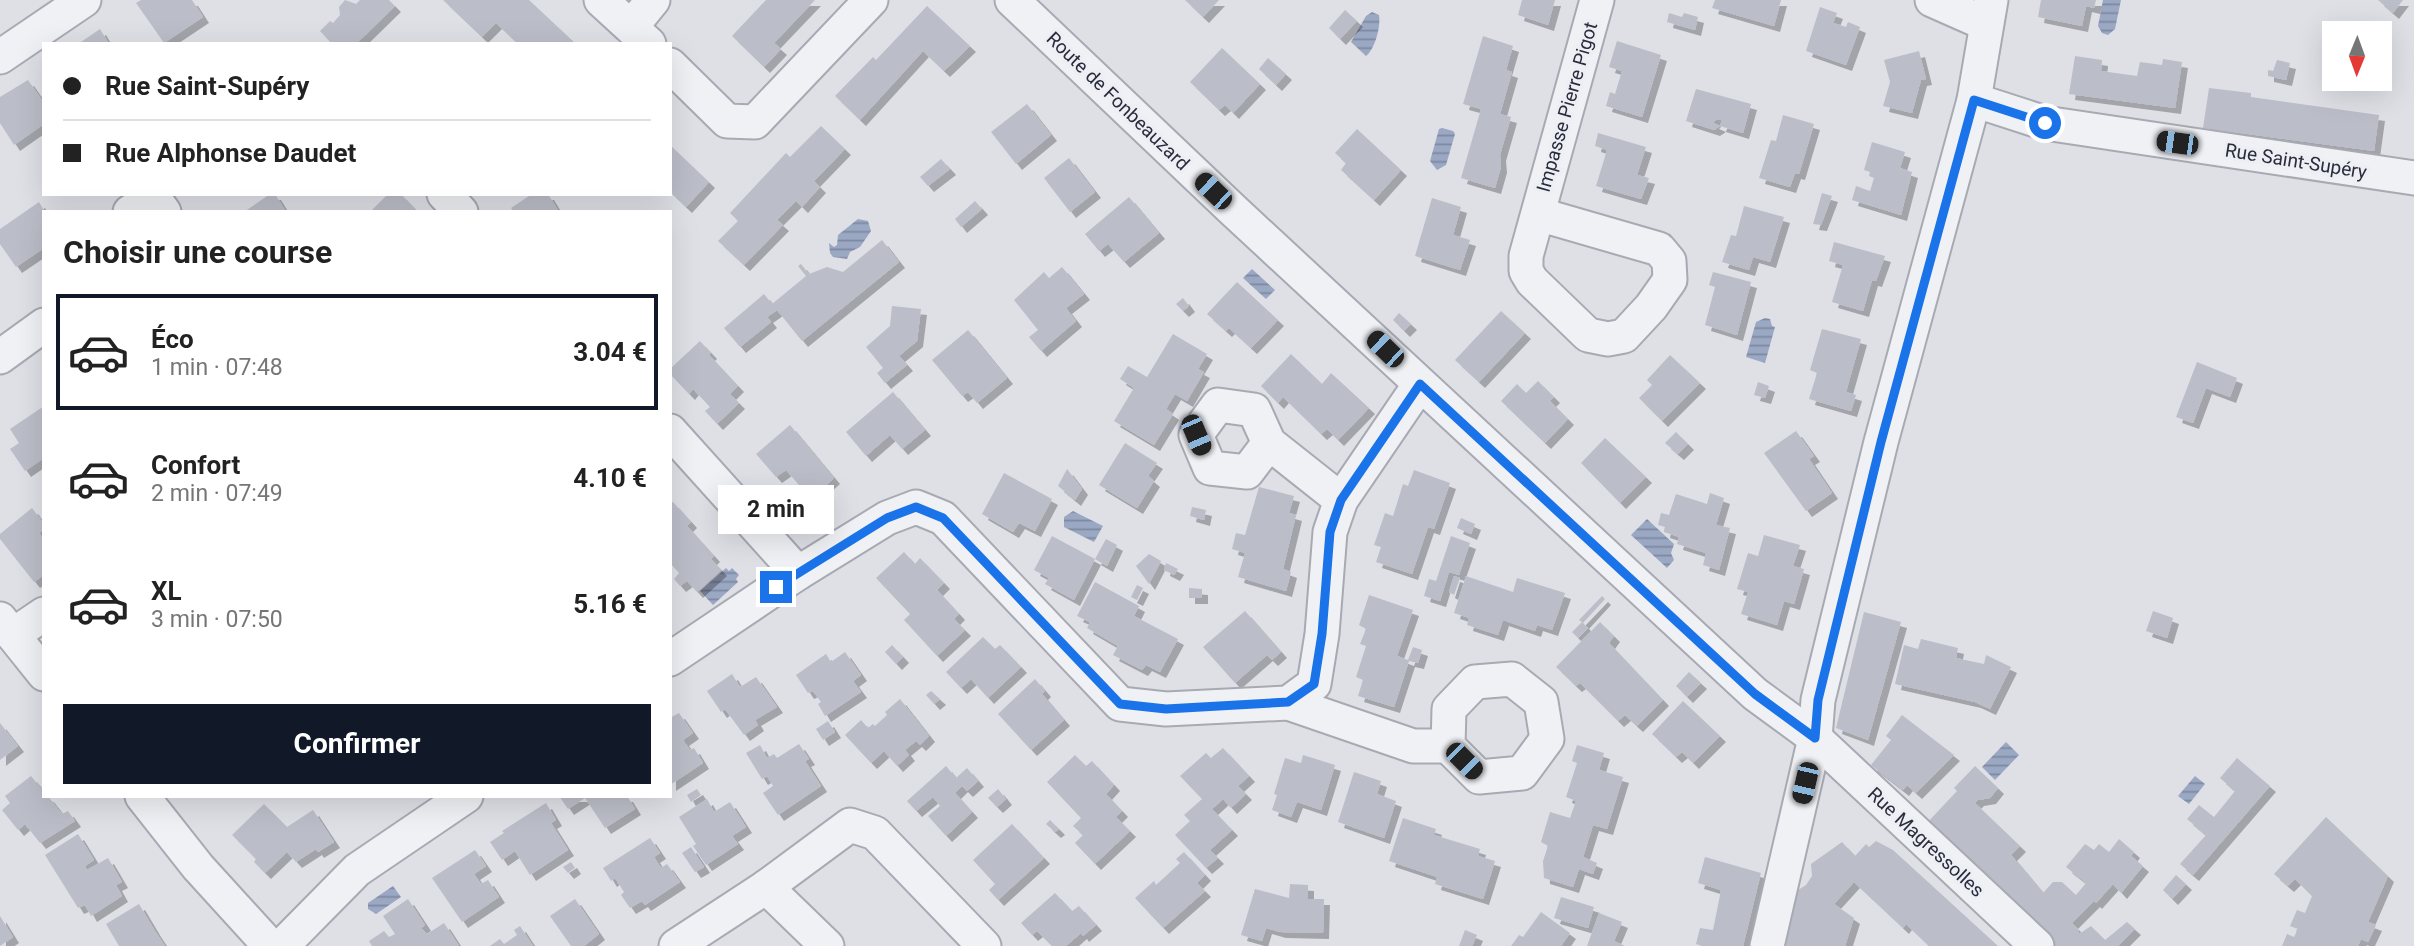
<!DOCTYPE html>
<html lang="fr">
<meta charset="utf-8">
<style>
body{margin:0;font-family:Roboto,sans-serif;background:#f6f6f6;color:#222;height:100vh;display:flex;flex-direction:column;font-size:26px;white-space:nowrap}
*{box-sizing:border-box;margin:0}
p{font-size:23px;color:#767676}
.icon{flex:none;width:38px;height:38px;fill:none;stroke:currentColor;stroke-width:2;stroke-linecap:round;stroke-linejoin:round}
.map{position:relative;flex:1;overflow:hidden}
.side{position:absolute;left:42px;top:210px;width:630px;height:588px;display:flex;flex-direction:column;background:#fff;border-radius:0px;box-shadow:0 7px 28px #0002}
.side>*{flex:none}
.top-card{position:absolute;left:42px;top:42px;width:630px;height:154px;border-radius:0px;box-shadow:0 7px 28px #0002;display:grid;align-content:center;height:154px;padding:0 21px;background:#fff}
.needle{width:46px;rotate:181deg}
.buttons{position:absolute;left:2322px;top:21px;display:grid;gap:14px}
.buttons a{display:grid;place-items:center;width:70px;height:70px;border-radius:0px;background:#fff;box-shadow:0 7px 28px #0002;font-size:35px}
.end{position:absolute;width:32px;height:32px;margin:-16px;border:9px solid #1a73e8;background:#fff;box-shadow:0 0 0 4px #fff}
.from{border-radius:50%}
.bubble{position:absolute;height:49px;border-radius:0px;background:#fff;box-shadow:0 7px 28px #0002;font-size:23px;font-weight:700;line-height:49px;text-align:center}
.car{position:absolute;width:21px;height:42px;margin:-21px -10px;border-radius:9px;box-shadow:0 0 5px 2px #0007;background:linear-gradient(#222 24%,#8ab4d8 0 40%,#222 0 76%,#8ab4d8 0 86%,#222 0)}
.top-card b{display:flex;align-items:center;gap:24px;height:66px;font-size:26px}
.top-card b+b{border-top:2px solid #e0e0e0}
.top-card i{width:18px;height:18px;background:#222}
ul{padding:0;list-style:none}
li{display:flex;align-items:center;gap:21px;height:116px;margin:0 14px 10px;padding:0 7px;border:4px solid transparent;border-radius:0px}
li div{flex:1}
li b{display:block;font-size:26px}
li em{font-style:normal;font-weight:700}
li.on{border-color:#111827}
li>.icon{width:63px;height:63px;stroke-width:1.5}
h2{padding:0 21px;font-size:32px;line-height:84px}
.primary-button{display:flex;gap:14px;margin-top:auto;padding:14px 21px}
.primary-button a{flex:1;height:80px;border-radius:0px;background:#111827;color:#fff;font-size:28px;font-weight:700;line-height:80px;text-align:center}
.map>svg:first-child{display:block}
</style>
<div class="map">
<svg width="2414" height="946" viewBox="0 0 2414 946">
<defs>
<pattern id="water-rules" width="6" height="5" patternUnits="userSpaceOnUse" patternTransform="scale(1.75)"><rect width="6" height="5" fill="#9ba8c3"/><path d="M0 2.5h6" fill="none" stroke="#7e89a0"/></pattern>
<filter id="shadow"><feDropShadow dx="6" dy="6" stdDeviation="0" flood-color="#0004"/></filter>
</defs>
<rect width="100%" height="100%" fill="#dee0e6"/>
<g fill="url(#water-rules)">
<polygon points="2103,0 2121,0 2115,29 2108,35 2102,33 2098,26"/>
<path d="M1372,12L1379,15C1381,26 1375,49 1366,56L1351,42L1366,16Z"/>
<polygon points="1442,128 1453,131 1455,134 1446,165 1437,170 1430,161 1439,129"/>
<polygon points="858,219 868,221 871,231 860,247 850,252 847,259 833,257 830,253 829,243 834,247 837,245 838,235"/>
<polygon points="1252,269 1275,290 1266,299 1243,278"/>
<polygon points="1765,318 1770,319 1772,326 1775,327 1765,363 1746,357 1756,322"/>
<polygon points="1073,511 1103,526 1094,542 1064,527 1064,517"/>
<polygon points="1647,519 1674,544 1671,553 1674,560 1667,568 1631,535"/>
<polygon points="726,568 729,571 732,568 739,575 736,579 738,582 713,605 700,591"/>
<polygon points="2006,742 2019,755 1995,780 1982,767"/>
<polygon points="2195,776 2205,784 2189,804 2178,796"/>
<polygon points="393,886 401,897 376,914 368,909 368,903"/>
</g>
<g fill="#bbbec8" filter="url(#shadow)">
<polygon points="141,0 192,0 203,17 164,43 136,3"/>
<polygon points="345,0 356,4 360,0 389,0 395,6 356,44 332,44 320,31 330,21 333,23 340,15 339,7"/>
<polygon points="443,0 529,0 576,44 518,44 496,23 482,37"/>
<polygon points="766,0 815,0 774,43 781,49 764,67 732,36"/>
<polygon points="1185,0 1219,0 1203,17"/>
<polygon points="1522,0 1555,0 1548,25 1518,15"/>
<polygon points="1715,0 1781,0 1774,26 1712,8"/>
<polygon points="2041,0 2096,0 2094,8 2086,6 2082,26 2038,17"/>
<polygon points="2378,0 2403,0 2393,13"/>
<polygon points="927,6 970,46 944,71 923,51 860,120 835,96 873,57 876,60"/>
<polygon points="1820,7 1837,13 1833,23 1846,27 1848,22 1860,27 1846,65 1806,51"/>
<polygon points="1345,10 1357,21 1340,39 1329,28"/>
<polygon points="1669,13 1682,17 1684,13 1698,17 1695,30 1667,22"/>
<polygon points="100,29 109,44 78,44"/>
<polygon points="1483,36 1513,46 1506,70 1512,72 1500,114 1511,117 1500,155 1501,167 1495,188 1461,178 1481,109 1463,104"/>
<polygon points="1617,41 1661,55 1642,117 1606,106 1610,92 1615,94 1622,71 1609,67"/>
<polygon points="1222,48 1260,84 1233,113 1225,105 1219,110 1190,82"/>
<polygon points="1919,51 1926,79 1921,80 1912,113 1883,106 1890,82 1884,60"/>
<polygon points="2075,56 2102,60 2101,71 2137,76 2140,62 2162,65 2163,59 2182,62 2175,108 2069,94"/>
<polygon points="1268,58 1286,74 1276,85 1259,69"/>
<polygon points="2277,60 2290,63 2286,80 2268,76 2268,70 2273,71"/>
<polygon points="28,80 44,103 44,124 14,145 0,123 0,97"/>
<polygon points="2209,88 2251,93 2251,97 2379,115 2374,151 2203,128"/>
<polygon points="1696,89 1751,104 1743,133 1720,126 1722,120 1717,119 1713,123 1720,126 1714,130 1686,121"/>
<polygon points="1027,104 1051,135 1016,164 991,132"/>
<polygon points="1783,115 1814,124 1799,174 1795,173 1790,187 1759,178 1771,140 1776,141"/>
<polygon points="821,126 845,149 814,181 820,187 802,207 796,201 777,220 783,225 744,265 718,241 738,221 730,213 786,153 790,157"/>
<polygon points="1357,129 1401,170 1374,200 1341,170 1346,163 1335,153"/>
<polygon points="1598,133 1646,147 1637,175 1649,178 1641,199 1596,186 1607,150 1595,146"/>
<polygon points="1872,142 1905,152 1900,168 1912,172 1901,215 1852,200 1856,186 1870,191 1874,178 1869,176 1870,172 1864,170"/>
<polygon points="670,145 709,182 686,207 670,192"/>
<polygon points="1069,158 1095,192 1070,212 1044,178"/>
<polygon points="941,159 950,169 928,186 920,177"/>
<polygon points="1822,193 1832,196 1821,225 1813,224"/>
<polygon points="270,194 275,194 286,212 244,212"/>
<polygon points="388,194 401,194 418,212 370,212"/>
<polygon points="532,194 548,194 559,212 514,212 511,208"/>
<polygon points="1129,197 1159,233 1124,262 1108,244 1099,251 1085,234"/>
<polygon points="1432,198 1461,207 1453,235 1470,240 1460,270 1415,256"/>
<polygon points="975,201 982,209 961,227 955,219"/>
<polygon points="39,202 45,212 44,248 16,267 0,244 0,229"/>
<polygon points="1744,206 1784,217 1770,262 1753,257 1749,270 1722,262 1731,235 1736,236"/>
<polygon points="882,240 899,262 802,341 777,310 767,317 771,322 740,347 724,328 764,294 772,304 806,276 798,266 801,264 809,274 827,267 843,272"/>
<polygon points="1834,242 1885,256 1876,281 1872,280 1863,311 1832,302 1843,265 1829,261"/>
<polygon points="1062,267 1084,294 1066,308 1076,321 1041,351 1029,337 1038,330 1014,300 1044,272 1049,278"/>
<polygon points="1713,272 1751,282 1737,335 1705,325 1715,287 1709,285"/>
<polygon points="1237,282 1278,320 1251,348 1229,328 1226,331 1207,314"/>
<polygon points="1183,298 1189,306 1183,311 1176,304"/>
<polygon points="892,306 921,309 917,341 899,356 907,365 885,383 877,373 883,368 866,347 890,326"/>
<polygon points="1501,311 1525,333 1479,382 1455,360"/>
<polygon points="1399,313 1411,324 1404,331 1393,320"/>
<polygon points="1822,329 1861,339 1846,392 1856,395 1851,411 1809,399 1817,373 1810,370"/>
<polygon points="968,330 1007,378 977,403 968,392 962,396 932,360"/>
<polygon points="1173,334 1207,354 1198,369 1204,372 1187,401 1175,394 1166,409 1173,414 1154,445 1114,421 1134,388 1120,379 1128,366 1147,377"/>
<polygon points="700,341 711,353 709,355 738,386 730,394 739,403 717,424 705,411 710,407 693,389 689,394 670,374 670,369"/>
<polygon points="1291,354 1322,384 1331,373 1369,408 1338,440 1327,429 1321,434 1283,397 1278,403 1261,386"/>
<polygon points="1670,355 1700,383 1662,421 1639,398 1652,385 1647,380"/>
<polygon points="2197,362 2237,378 2230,397 2206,388 2193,423 2176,417"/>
<polygon points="1538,381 1554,397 1550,401 1568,419 1545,443 1501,401 1517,384 1526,393"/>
<polygon points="1758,382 1769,386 1765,398 1754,395"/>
<polygon points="893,392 925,430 902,449 890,435 866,456 846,432"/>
<polygon points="44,406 44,458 25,471 10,449 19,443 10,429"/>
<polygon points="790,425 834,478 811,499 786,470 776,477 756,454"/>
<polygon points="1796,431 1814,456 1809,459 1832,493 1806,511 1764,453"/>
<polygon points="1676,432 1688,444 1678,454 1665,443"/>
<polygon points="1605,438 1646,477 1620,503 1581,463"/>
<polygon points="1125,443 1157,463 1148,476 1154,481 1137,508 1099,485"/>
<polygon points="1067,469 1082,489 1075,500 1058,486"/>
<polygon points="1414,470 1450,483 1434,529 1428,527 1412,574 1376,562 1381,547 1374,545 1385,513 1393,516 1403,484 1408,486"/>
<polygon points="1004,473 1052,499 1035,531 1019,523 1013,532 982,514"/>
<polygon points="1259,487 1294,496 1289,513 1296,515 1283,569 1291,572 1286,591 1238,577 1245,553 1232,549 1236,533 1245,535"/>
<polygon points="1710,493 1724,498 1716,525 1730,528 1719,570 1703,565 1706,553 1677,544 1679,537 1664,532 1665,527 1658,525 1661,513 1669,515 1676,494 1707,504"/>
<polygon points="673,502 691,522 687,526 714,556 711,559 721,570 697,592 687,581 680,586 674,579 679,573 670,563 670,504"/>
<polygon points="1192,507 1206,510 1204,520 1190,516"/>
<polygon points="32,508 44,524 44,529 39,533 44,540 44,575 34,582 0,539 0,534"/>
<polygon points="1461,518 1475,524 1471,534 1457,528"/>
<polygon points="1764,535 1800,545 1793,566 1804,569 1794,604 1784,601 1777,625 1741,614 1748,592 1737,589 1748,553 1758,556"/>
<polygon points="1052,536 1095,559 1074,600 1045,584 1049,578 1034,570"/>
<polygon points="1451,536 1470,543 1459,575 1449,572 1440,601 1424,596 1429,579 1436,581"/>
<polygon points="1106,539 1117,545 1107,566 1095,559"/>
<polygon points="904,552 915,564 920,558 944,583 937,590 959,614 954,619 965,630 937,656 904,620 910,614 876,578"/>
<polygon points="1149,554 1161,561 1149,584 1136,566"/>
<polygon points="1166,563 1178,569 1174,575 1164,570"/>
<polygon points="1454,576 1460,578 1454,595 1449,592"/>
<polygon points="1466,576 1513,592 1517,578 1565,593 1552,630 1537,625 1535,631 1503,620 1498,635 1467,625 1469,618 1454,613"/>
<polygon points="1095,582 1139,606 1134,616 1178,639 1160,672 1146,665 1142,670 1113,655 1118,646 1087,628 1090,622 1077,616"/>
<polygon points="1137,585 1143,588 1137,600 1131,597"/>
<polygon points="1189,588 1202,589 1202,598 1189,598"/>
<polygon points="1369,595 1413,610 1397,656 1408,660 1413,647 1422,650 1418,663 1409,661 1394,707 1358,696 1363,680 1356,677 1366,646 1360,644 1366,629 1359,625"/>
<polygon points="1602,596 1605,599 1583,623 1588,628 1578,638 1572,632 1582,622 1579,620"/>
<polygon points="1245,611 1281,652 1272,660 1267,655 1235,683 1203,647"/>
<polygon points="2153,611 2173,618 2167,638 2146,631"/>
<polygon points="1864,612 1901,622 1868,740 1836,728"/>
<polygon points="1600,622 1614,636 1609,643 1663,700 1637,726 1625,715 1618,721 1580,683 1576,686 1556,667"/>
<polygon points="983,637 995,649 1000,645 1021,667 988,698 971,679 961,688 946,672"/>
<polygon points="1921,639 1958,648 1956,658 1984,664 1986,655 2011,667 1990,709 1975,702 1895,684 1904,645 1918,649"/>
<polygon points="892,645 903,657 896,664 885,652"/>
<polygon points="845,652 861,675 853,681 861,692 825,716 818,704 821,702 813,691 808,693 796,675 826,654 831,662"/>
<polygon points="1689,672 1701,683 1687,697 1676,686"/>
<polygon points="732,674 740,687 756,677 777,707 755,720 758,725 744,735 725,709 721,712 707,691"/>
<polygon points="1035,679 1045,691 1042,694 1064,720 1031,750 998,714"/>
<polygon points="931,691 940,699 934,704 926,695"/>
<polygon points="900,699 929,736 920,745 916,741 905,750 909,755 897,766 884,751 871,763 845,735 861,720 868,728 873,724 875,726 887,715 885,712"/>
<polygon points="1683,701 1720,736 1693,763 1682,752 1676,757 1652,734"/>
<polygon points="679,713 693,733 683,740 690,750 694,748 703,763 670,785 670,718"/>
<polygon points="1902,715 1954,755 1916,793 1907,785 1903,790 1871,765 1891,740 1886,736"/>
<polygon points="828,721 835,732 823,740 816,729"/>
<polygon points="0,723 18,746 0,760"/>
<polygon points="799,744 809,759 805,761 821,786 778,815 763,793 773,786 767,776 762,779 746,753 760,745 767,758 774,754 777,758"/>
<polygon points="1577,745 1604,753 1599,770 1623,777 1607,829 1593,825 1583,857 1597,863 1593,874 1579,869 1573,887 1544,878 1543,861 1548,846 1541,842 1550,812 1570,818 1576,801 1566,797 1577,763 1572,761"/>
<polygon points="1223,748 1249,776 1238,786 1246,794 1231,808 1223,799 1212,809 1232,830 1210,850 1218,858 1206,868 1175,835 1190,821 1184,815 1202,799 1180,776 1206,753 1211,758"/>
<polygon points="1075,755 1086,766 1092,761 1114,785 1106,794 1122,811 1116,817 1130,831 1095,864 1075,843 1083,835 1073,826 1081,818 1047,782"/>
<polygon points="1303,755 1335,765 1321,810 1297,802 1291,817 1272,810 1277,795 1274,794 1285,758 1301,763"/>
<polygon points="2237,758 2270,786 2193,875 2180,864 2206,835 2187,819 2199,805 2214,817 2235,791 2220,778"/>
<polygon points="946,766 956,778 967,768 978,781 967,791 962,786 955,793 972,812 946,836 928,816 940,806 933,797 916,811 907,801"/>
<polygon points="1975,766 1998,788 1990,798 1978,800 1975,803 2020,846 2011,855 2043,893 2053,882 2062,882 2076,895 2086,883 2066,867 2085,844 2094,850 2099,844 2109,852 2119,839 2134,852 2131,856 2143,866 2121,893 2113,884 2096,903 2094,901 2072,923 2078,929 2079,934 2091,926 2105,940 2127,922 2135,929 2118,946 2055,946 1925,825 1957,791 1954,788"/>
<polygon points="1354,772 1381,781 1377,794 1396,801 1384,838 1338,822"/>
<polygon points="31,776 44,792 44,796 48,796 62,814 68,811 75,821 40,843 25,824 18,830 2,810 10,803 5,796"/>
<polygon points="697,789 701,795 691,802 687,795"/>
<polygon points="998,789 1006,799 997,807 988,798"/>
<polygon points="559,796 627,796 635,809 605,828 585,798 568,809"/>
<polygon points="707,799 714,812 730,802 746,827 732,836 738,844 706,865 693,846 696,844 679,817"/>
<polygon points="546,803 556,820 551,823 568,850 530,875 515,851 502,860 490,842 504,833 502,831"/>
<polygon points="264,804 287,827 313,810 334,842 318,852 316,849 296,862 287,852 265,873 254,862 256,859 232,835"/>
<polygon points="2326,817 2388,876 2368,922 2376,925 2368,942 2361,939 2358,946 2282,946 2287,934 2294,937 2298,929 2290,926 2297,910 2305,913 2312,896 2295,879 2288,886 2274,874"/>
<polygon points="1403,818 1436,829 1434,835 1480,849 1478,856 1495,861 1483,899 1435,884 1437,877 1389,861"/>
<polygon points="1050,820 1059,829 1055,832 1046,824"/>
<polygon points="1012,824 1044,858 998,900 989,890 995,884 973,860"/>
<polygon points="78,834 94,860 85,866 87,870 108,858 122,882 116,885 122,896 91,916 85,905 78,908 45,855"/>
<polygon points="650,838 660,853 654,857 661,868 667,864 680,882 645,905 642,901 630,908 621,895 624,892 615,878 611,881 603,868"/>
<polygon points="1876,841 1893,850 1998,946 1929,946 1906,924 1903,928 1854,882 1834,904 1854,918 1845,946 1784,946 1798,890 1806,885 1812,876 1811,864 1842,842 1855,856 1866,844 1869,847"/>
<polygon points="691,847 704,867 695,872 682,853"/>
<polygon points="475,850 486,866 474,874 481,884 488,880 499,897 462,922 432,878"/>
<polygon points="1184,852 1205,875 1197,883 1205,891 1163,928 1135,898 1154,881 1156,885 1180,863 1176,859"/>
<polygon points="1705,857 1761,873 1743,946 1702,946 1696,944 1700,928 1713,930 1721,890 1698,883"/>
<polygon points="571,862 575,868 568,873 563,867"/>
<polygon points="2176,875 2186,884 2172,899 2163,890"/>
<polygon points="1290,884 1308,885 1308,899 1324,899 1323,933 1280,932 1266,928 1262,941 1241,935 1255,889 1289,898"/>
<polygon points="1055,893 1072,911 1079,906 1096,925 1083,936 1081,933 1066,946 1052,946 1037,931 1032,935 1021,923"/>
<polygon points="1561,897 1594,907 1588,928 1554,918"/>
<polygon points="408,899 425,925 421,928 427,934 444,923 459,946 372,946 369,941 384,931 389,937 395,934 383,916"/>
<polygon points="575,899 599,934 584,946 571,946 550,916"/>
<polygon points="139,904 155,931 165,946 119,946 106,924"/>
<polygon points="1541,912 1570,933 1561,946 1511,946 1519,935 1523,937"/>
<polygon points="1599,913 1622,922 1614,941 1625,946 1587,946"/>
<polygon points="0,916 13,937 0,946"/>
<polygon points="520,926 533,946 490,946 500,939 504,944 517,935 514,930"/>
<polygon points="1465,930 1477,935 1472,946 1459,946"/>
</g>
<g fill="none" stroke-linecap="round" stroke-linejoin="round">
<g stroke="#a7aab3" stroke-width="37">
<g id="minor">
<polyline points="601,0 649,44"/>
<polyline points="1012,0 1233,210 1755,694 1815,738 2037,946"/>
<polyline points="1932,0 1975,19 1987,20"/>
<polyline points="631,27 653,0"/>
<polyline points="0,57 84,0"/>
<polyline points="670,65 727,121 755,122 871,0"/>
<polyline points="1974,100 2045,123 2414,178"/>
<polyline points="444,194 461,212"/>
<polyline points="130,212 153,197 164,212"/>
<polyline points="1538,214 1659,249 1669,261 1670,280 1651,307 1624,336 1608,339 1588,335 1532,281 1526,271 1526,256 1597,0"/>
<polyline points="0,357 44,325"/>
<polyline points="670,431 798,573"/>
<polyline points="1269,443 1247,472 1210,468 1196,435 1218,405 1254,410 1269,443 1341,500"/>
<polyline points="0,619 44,674"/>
<polyline points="13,635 44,614"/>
<polyline points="670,659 798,573 887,518 916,507 943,518 1120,704 1166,709 1288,703 1314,684 1322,634 1330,532 1341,500 1420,384"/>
<polygon points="1512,679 1541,702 1547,739 1522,773 1479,777 1448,746 1449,709 1475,682"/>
<polyline points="1288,703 1413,746 1448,746"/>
<polyline points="142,796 198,867 270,946"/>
<polyline points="766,887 827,946"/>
<polyline points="282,946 357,870 466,796"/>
<polyline points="676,946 766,887 850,825 875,833 984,946"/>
<polyline points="1767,946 1815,738 1818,700 1881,442 1974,100 1991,0"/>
</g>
</g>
<use href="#minor" stroke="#f0f1f5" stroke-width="33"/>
</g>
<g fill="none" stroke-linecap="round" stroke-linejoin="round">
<polyline stroke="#1a73e8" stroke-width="9" points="776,587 887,518 916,507 943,518 1120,704 1166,709 1288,702 1314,684 1322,634 1330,532 1341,500 1420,384 1755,694 1815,738 1818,700 1881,442 1974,100 2045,123"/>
</g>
<g text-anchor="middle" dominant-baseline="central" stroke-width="7" stroke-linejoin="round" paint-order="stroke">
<g font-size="19" fill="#282c3b" stroke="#edeff4">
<text transform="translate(1118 101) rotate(44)">Route de Fonbeauzard</text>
<text transform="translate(1567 107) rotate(-74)">Impasse Pierre Pigot</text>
<text transform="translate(2296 161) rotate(9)">Rue Saint-Supéry</text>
<text transform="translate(1926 842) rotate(43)">Rue Magressolles</text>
</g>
</g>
</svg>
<div class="buttons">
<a><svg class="needle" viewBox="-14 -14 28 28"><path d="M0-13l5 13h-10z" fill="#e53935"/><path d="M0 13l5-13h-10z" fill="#767676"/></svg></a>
</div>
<i class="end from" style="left:2045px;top:123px"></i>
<i class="end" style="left:776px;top:587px"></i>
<div class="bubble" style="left:718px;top:485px;width:116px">2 min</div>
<i class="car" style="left:2177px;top:143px;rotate:278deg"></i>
<i class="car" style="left:1213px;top:191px;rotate:314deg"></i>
<i class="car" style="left:1385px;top:349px;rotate:314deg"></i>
<i class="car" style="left:1196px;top:435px;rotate:157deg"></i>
<i class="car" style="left:1464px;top:761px;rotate:135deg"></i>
<i class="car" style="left:1805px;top:783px;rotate:193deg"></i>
<div class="top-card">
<b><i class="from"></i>Rue Saint-Supéry</b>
<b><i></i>Rue Alphonse Daudet</b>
</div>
<section class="side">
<h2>Choisir une course</h2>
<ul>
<li class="on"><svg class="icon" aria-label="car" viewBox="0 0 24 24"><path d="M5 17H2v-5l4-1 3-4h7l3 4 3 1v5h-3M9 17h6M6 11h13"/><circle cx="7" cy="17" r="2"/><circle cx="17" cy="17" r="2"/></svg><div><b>Éco</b><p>1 min · 07:48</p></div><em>3.04 €</em></li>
<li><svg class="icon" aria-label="car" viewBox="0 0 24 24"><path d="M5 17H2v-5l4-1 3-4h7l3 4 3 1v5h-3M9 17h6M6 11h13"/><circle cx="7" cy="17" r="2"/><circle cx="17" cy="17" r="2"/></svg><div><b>Confort</b><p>2 min · 07:49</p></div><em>4.10 €</em></li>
<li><svg class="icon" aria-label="car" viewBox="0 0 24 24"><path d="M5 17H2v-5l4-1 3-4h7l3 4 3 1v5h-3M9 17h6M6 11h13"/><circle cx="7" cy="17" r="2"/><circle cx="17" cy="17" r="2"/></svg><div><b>XL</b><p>3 min · 07:50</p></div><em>5.16 €</em></li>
</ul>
<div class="primary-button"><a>Confirmer</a></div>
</section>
</div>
